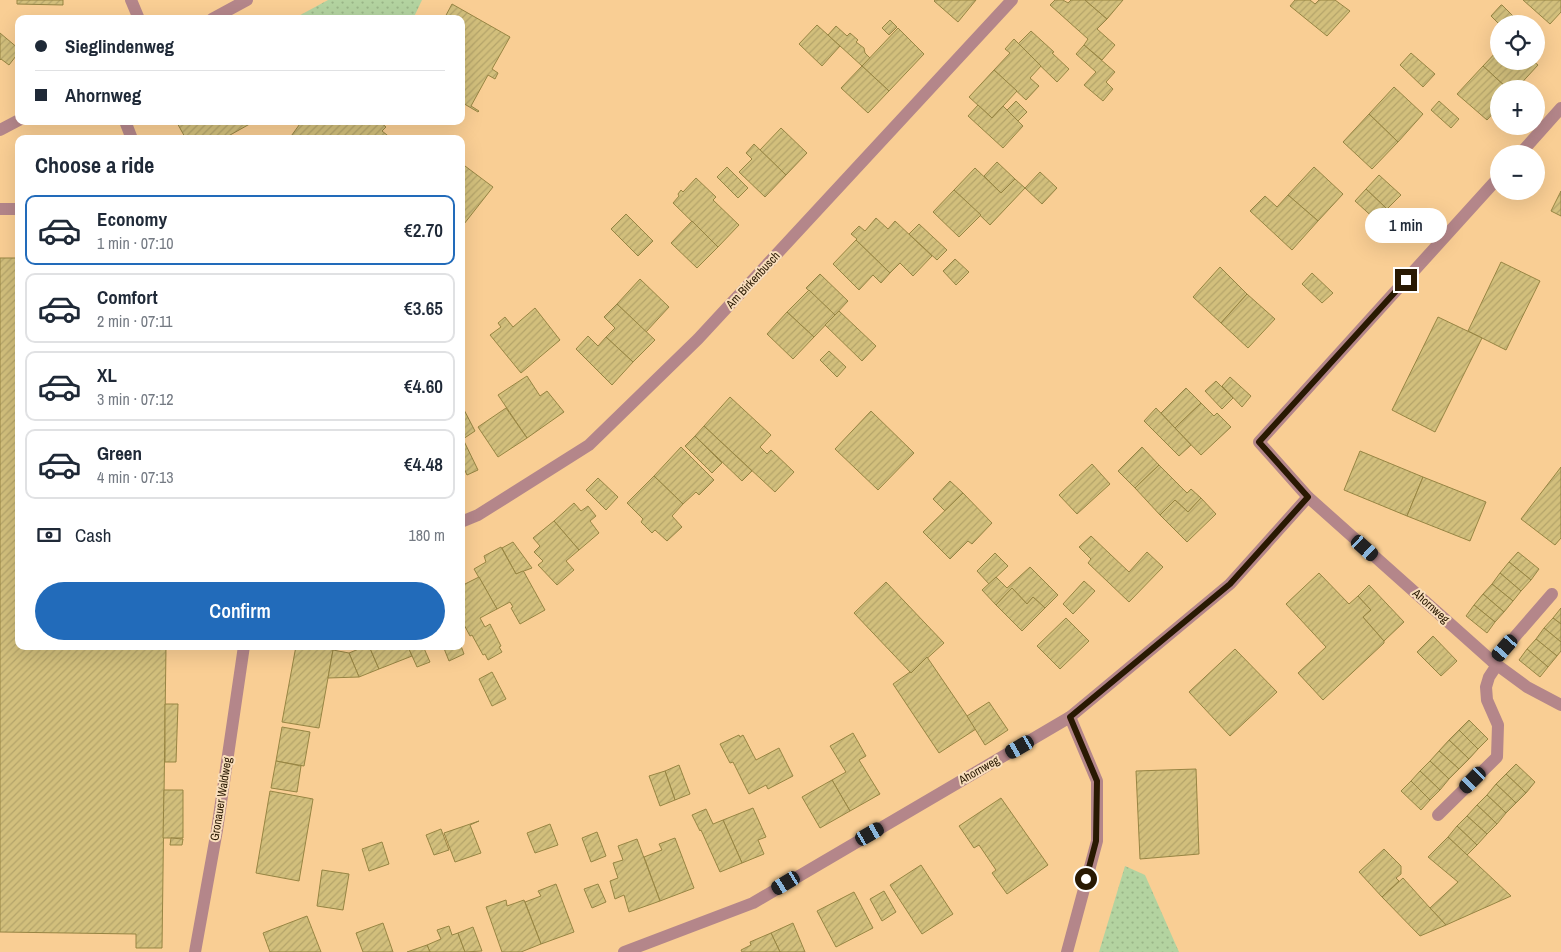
<!DOCTYPE html>
<meta charset="utf-8">
<style>
body{margin:0;font-family:"Archivo Narrow",sans-serif;background:#f6f6f7;color:#1f2937;height:100vh;display:flex;flex-direction:column;font-size:19px;white-space:nowrap}
*{box-sizing:border-box;margin:0}
p{font-size:16px;color:#747a83}
.icon{flex:none;width:28px;height:28px;fill:none;stroke:currentColor;stroke-width:2;stroke-linecap:round;stroke-linejoin:round}
.map{position:relative;flex:1;overflow:hidden}
.sheet{position:absolute;left:15px;top:135px;width:450px;height:515px;display:flex;flex-direction:column;background:#fff;border-radius:10px;box-shadow:0 5px 20px #0002}
.sheet>*{flex:none}
.banner{position:absolute;left:15px;top:15px;width:450px;height:110px;border-radius:10px;box-shadow:0 5px 20px #0002;display:grid;align-content:center;height:110px;padding:0 20px;background:#fff}
.controls{position:absolute;left:1490px;top:15px;display:grid;gap:10px}
.controls a{display:grid;place-items:center;width:55px;height:55px;border-radius:50%;background:#fff;box-shadow:0 5px 20px #0002;font-size:25px}
.end{position:absolute;width:22px;height:22px;margin:-11px;border:6px solid #291902;background:#fff;box-shadow:0 0 0 2px #fff}
.from{border-radius:50%}
.bubble{position:absolute;height:35px;border-radius:18px;background:#fff;box-shadow:0 5px 20px #0002;font-size:16px;font-weight:600;line-height:35px;text-align:center}
.car{position:absolute;width:15px;height:30px;margin:-15px -8px;border-radius:6px;box-shadow:0 0 4px 1px #0007;background:linear-gradient(#222 24%,#8ab4d8 0 40%,#222 0 76%,#8ab4d8 0 86%,#222 0)}
.banner b{display:flex;align-items:center;gap:18px;height:48px;font-size:19px}
.banner b+b{border-top:1px solid #e0e1e3}
.banner i{width:12px;height:12px;background:#1f2937}
ul{padding:0;list-style:none}
li{display:flex;align-items:center;gap:15px;height:70px;margin:0 10px 8px;padding:0 10px;border:2px solid #e0e1e3;border-radius:10px}
li div{flex:1}
li b{display:block;font-size:19px}
li em{font-style:normal;font-weight:600}
li.on{border-color:#226bba}
li>.icon{width:45px;height:45px;stroke-width:1.5}
h2{padding:0 20px;font-size:22px;line-height:60px}
.pay{display:flex;align-items:center;gap:12px;height:55px;padding:0 20px;font-size:19px}
.pay p{margin-inline-start:auto}
.cta{display:flex;gap:10px;margin-top:auto;padding:10px 20px}
.cta a{flex:1;height:58px;border-radius:30px;background:#226bba;color:#fff;font-size:20px;font-weight:600;line-height:58px;text-align:center}
.map>svg:first-child{display:block}
</style>
<div class="map">
<svg width="1561" height="952" viewBox="0 0 1561 952">
<defs>
<pattern id="grass-dots" width="8" height="8" patternUnits="userSpaceOnUse" patternTransform="scale(1.25)"><rect width="8" height="8" fill="#b3d3a0"/><path d="M2 2h.1M6 6h.1" fill="none" stroke="#9ab588" stroke-width="1.8" stroke-linecap="round"/></pattern>
<pattern id="building-hatch" width="6" height="6" patternUnits="userSpaceOnUse" patternTransform="scale(1.25)"><rect width="6" height="6" fill="#d2bf7c"/><path d="M-1 1l2-2M0 6l6-6M5 7l2-2" fill="none" stroke="#b4a46a"/></pattern>
</defs>
<rect width="100%" height="100%" fill="#f9ce94"/>
<g fill="url(#grass-dots)">
<polygon points="328,0 422,0 413,19 293,19"/>
<polygon points="1125,866 1145,875 1179,952 1099,952"/>
</g>
<g fill="url(#building-hatch)" stroke="#978543">
<polygon points="17,0 63,0 63,5 17,4"/>
<polygon points="935,0 976,0 958,22 934,1"/>
<polygon points="1055,0 1063,0 1068,3 1071,0 1085,0 1107,19 1097,29 1115,45 1102,60 1084,45 1088,39 1050,5"/>
<polygon points="1085,0 1123,0 1107,19"/>
<polygon points="1295,0 1310,0 1315,4 1319,0 1335,0 1350,11 1327,36 1290,6"/>
<polygon points="1523,0 1561,0 1561,12 1550,24"/>
<polygon points="452,4 510,37 492,69 498,73 495,79 488,75 471,106 479,111 478,112 461,102 461,19 444,19"/>
<polygon points="1501,5 1502,5 1521,24 1499,24 1491,16"/>
<polygon points="890,20 897,27 889,35 882,28"/>
<polygon points="817,25 840,46 822,66 799,44"/>
<polygon points="836,26 847,36 850,33 858,40 856,42 864,48 865,53 870,58 862,66 828,35"/>
<polygon points="898,28 924,54 889,91 862,66"/>
<polygon points="1031,31 1054,52 1052,53 1069,69 1057,82 1018,44"/>
<polygon points="0,33 19,49 19,52 9,65 1,59 0,60"/>
<polygon points="1014,39 1041,66 1030,78 1039,86 1026,100 994,70 1010,53 1005,49"/>
<polygon points="1084,45 1115,72 1106,82 1113,89 1103,101 1084,85 1096,72 1076,54"/>
<polygon points="1499,49 1499,61 1533,61 1538,65 1516,89 1508,89 1483,66"/>
<polygon points="1411,53 1435,74 1423,87 1400,65"/>
<polygon points="862,66 889,91 868,113 841,88"/>
<polygon points="1483,66 1508,89 1499,89 1499,107 1487,120 1457,94"/>
<polygon points="994,70 1017,91 992,118 969,97"/>
<polygon points="1394,87 1423,114 1398,142 1369,114"/>
<polygon points="1016,101 1027,112 1018,121 1007,110"/>
<polygon points="1439,101 1459,119 1451,128 1431,110"/>
<polygon points="978,105 992,118 1003,106 1023,126 1003,148 968,116"/>
<polygon points="1369,114 1398,142 1372,169 1343,142"/>
<polygon points="176,121 255,121 223,139 186,139"/>
<polygon points="302,121 360,121 365,125 367,121 379,121 386,127 382,131 392,139 289,139"/>
<polygon points="781,128 807,153 786,175 760,150"/>
<polygon points="754,144 786,175 765,197 739,172 752,159 746,153"/>
<polygon points="997,162 1015,179 1001,193 984,176"/>
<polygon points="461,163 493,187 464,224 461,222"/>
<polygon points="727,167 748,188 738,198 717,177"/>
<polygon points="1314,167 1343,194 1318,221 1288,195"/>
<polygon points="975,168 1001,193 1015,179 1025,188 990,225 954,190"/>
<polygon points="1040,172 1057,188 1042,204 1025,188"/>
<polygon points="1379,175 1401,195 1387,209 1366,189"/>
<polygon points="696,178 716,197 713,200 739,225 718,247 673,203 679,196 678,194 681,190 683,192"/>
<polygon points="1366,189 1387,209 1377,221 1355,201"/>
<polygon points="954,190 981,215 959,237 933,212"/>
<polygon points="1561,191 1561,216 1551,211"/>
<polygon points="1288,195 1318,221 1292,250 1250,211 1265,196 1277,207"/>
<polygon points="626,214 653,241 638,256 611,229"/>
<polygon points="876,218 888,229 895,221 932,256 913,276 900,263 890,273 856,240 857,239 851,234 859,226 865,231"/>
<polygon points="692,221 718,247 697,268 671,243"/>
<polygon points="919,224 947,250 937,260 909,234"/>
<polygon points="856,240 890,273 881,283 873,275 859,290 833,264"/>
<polygon points="0,258 19,258 19,646 166,646 162,948 136,948 136,934 0,932"/>
<polygon points="955,259 969,272 956,285 943,271"/>
<polygon points="1501,262 1540,281 1506,350 1468,331"/>
<polygon points="1220,267 1247,294 1221,323 1193,297"/>
<polygon points="1312,273 1333,293 1322,303 1302,284"/>
<polygon points="820,274 848,301 835,315 806,288"/>
<polygon points="640,279 669,307 646,332 617,304"/>
<polygon points="809,290 835,315 814,337 787,312"/>
<polygon points="1247,294 1275,319 1248,348 1221,323"/>
<polygon points="617,304 655,340 633,362 606,337 615,328 604,317"/>
<polygon points="535,308 560,340 521,373 490,335 501,327 498,323 505,317 513,327"/>
<polygon points="839,311 876,346 862,361 825,325"/>
<polygon points="787,312 814,337 793,359 767,334"/>
<polygon points="1438,317 1482,338 1435,432 1392,410"/>
<polygon points="588,336 598,346 606,337 633,362 612,385 576,349"/>
<polygon points="829,351 846,367 837,377 820,360"/>
<polygon points="527,376 540,396 547,391 564,412 527,438 498,395"/>
<polygon points="1230,377 1251,396 1242,407 1222,386"/>
<polygon points="1216,381 1233,398 1222,409 1205,391"/>
<polygon points="1186,388 1201,403 1175,428 1161,413"/>
<polygon points="730,397 771,435 760,447 767,454 771,450 794,472 775,492 704,426"/>
<polygon points="1201,403 1214,416 1217,413 1231,427 1201,455 1175,428"/>
<polygon points="461,404 475,431 463,439 461,435"/>
<polygon points="506,408 527,438 498,457 478,427"/>
<polygon points="1156,408 1191,445 1179,456 1144,421"/>
<polygon points="871,411 914,453 878,490 835,449"/>
<polygon points="704,426 752,471 742,481 695,436"/>
<polygon points="461,435 478,470 467,475 461,462"/>
<polygon points="695,436 722,463 712,473 685,446"/>
<polygon points="681,447 714,480 699,495 696,492 683,504 654,476"/>
<polygon points="1142,447 1159,465 1135,488 1118,471"/>
<polygon points="1360,451 1423,477 1407,516 1344,490"/>
<polygon points="1092,464 1110,484 1077,514 1059,495"/>
<polygon points="1159,465 1187,493 1191,489 1201,498 1188,512 1175,500 1160,515 1135,488"/>
<polygon points="1561,467 1561,538 1555,545 1521,519"/>
<polygon points="654,476 683,504 672,516 682,527 667,541 655,530 652,533 641,522 643,519 627,503"/>
<polygon points="1423,477 1486,502 1470,541 1407,516"/>
<polygon points="598,478 618,497 606,510 586,490"/>
<polygon points="950,481 963,493 945,511 933,499"/>
<polygon points="963,493 992,523 972,544 968,541 950,559 923,532"/>
<polygon points="1201,498 1216,514 1187,542 1160,515 1175,500 1188,512"/>
<polygon points="574,503 581,511 588,506 596,516 590,521 599,533 579,550 554,521"/>
<polygon points="554,521 579,550 566,561 574,570 557,585 538,565 543,561 534,552 540,546 533,538"/>
<polygon points="1091,536 1129,572 1147,552 1163,567 1129,602 1088,563 1091,559 1079,547"/>
<polygon points="513,542 532,568 516,574 502,548"/>
<polygon points="501,547 516,574 523,571 524,572 545,610 520,624 511,608 513,607 510,602 497,609 474,569 486,562 484,556"/>
<polygon points="1518,552 1539,569 1531,580 1509,562"/>
<polygon points="995,553 1008,566 989,584 977,571"/>
<polygon points="1509,562 1531,580 1521,591 1500,573"/>
<polygon points="1030,567 1058,595 1045,608 1033,597 1027,604 1012,588 996,605 982,590 996,577 1007,588"/>
<polygon points="1319,573 1349,604 1358,596 1371,610 1363,617 1384,641 1384,643 1323,700 1298,673 1326,647 1286,604"/>
<polygon points="1500,573 1521,591 1513,601 1492,584"/>
<polygon points="479,577 497,609 480,618 485,627 490,624 501,646 499,647 502,652 488,660 485,654 483,655 472,635 470,636 461,619 461,586"/>
<polygon points="1084,581 1095,591 1073,614 1063,604"/>
<polygon points="886,582 944,643 911,673 854,613"/>
<polygon points="1492,584 1513,601 1504,612 1483,594"/>
<polygon points="1369,585 1404,622 1384,641 1363,617 1371,610 1358,596"/>
<polygon points="1012,588 1027,604 1033,597 1045,608 1022,631 996,605"/>
<polygon points="1483,594 1504,612 1495,622 1474,605"/>
<polygon points="1474,605 1495,622 1487,633 1466,616"/>
<polygon points="1561,608 1561,624 1553,618"/>
<polygon points="1066,618 1089,641 1060,669 1037,646"/>
<polygon points="1553,618 1561,624 1561,642 1544,628"/>
<polygon points="1544,628 1561,642 1561,651 1557,656 1536,639"/>
<polygon points="1433,636 1457,661 1441,676 1417,652"/>
<polygon points="1536,639 1557,656 1548,667 1527,649"/>
<polygon points="296,646 313,646 333,650 319,728 282,722"/>
<polygon points="366,646 369,646 379,669 359,677 349,653"/>
<polygon points="369,646 408,646 412,656 379,669"/>
<polygon points="416,646 423,646 430,662 417,667 409,649"/>
<polygon points="443,646 461,646 464,654 449,661"/>
<polygon points="1235,649 1277,692 1230,736 1189,692"/>
<polygon points="1527,649 1548,667 1540,677 1519,660"/>
<polygon points="333,650 349,653 359,677 328,678"/>
<polygon points="927,657 976,729 939,753 893,684 910,672 911,673"/>
<polygon points="492,672 506,699 492,706 479,679"/>
<polygon points="989,702 1008,730 985,745 967,716"/>
<polygon points="165,704 178,704 176,762 165,762"/>
<polygon points="1469,720 1488,739 1478,749 1459,730"/>
<polygon points="282,727 310,732 304,766 276,761"/>
<polygon points="1459,730 1478,749 1469,759 1449,740"/>
<polygon points="853,733 866,756 859,760 880,794 850,811 832,780 846,772 830,746"/>
<polygon points="739,735 740,737 743,735 756,760 779,748 793,776 768,789 766,785 749,794 733,762 730,763 720,744"/>
<polygon points="1449,740 1469,759 1459,769 1439,751"/>
<polygon points="1439,751 1459,769 1449,779 1430,761"/>
<polygon points="276,761 301,766 297,792 271,788"/>
<polygon points="1430,761 1449,779 1440,790 1420,771"/>
<polygon points="1516,764 1535,782 1526,793 1506,774"/>
<polygon points="679,765 690,794 675,800 665,771"/>
<polygon points="1196,769 1199,854 1140,859 1136,771"/>
<polygon points="665,771 675,800 660,806 649,776"/>
<polygon points="1420,771 1440,790 1430,800 1411,781"/>
<polygon points="1506,774 1526,793 1516,803 1496,784"/>
<polygon points="832,780 850,811 820,828 802,797"/>
<polygon points="1411,781 1430,800 1421,810 1401,791"/>
<polygon points="1496,784 1516,803 1506,813 1487,795"/>
<polygon points="164,790 183,790 183,838 163,838"/>
<polygon points="270,791 313,799 299,881 256,873"/>
<polygon points="1487,795 1506,813 1497,824 1477,805"/>
<polygon points="1001,798 1048,865 1007,894 992,873 996,870 979,845 974,848 959,826"/>
<polygon points="1477,805 1497,824 1487,834 1467,816"/>
<polygon points="753,808 766,837 758,840 764,854 742,863 723,820"/>
<polygon points="706,809 713,824 723,820 742,863 720,872 701,830 700,831 692,815"/>
<polygon points="1467,816 1487,834 1477,845 1457,826"/>
<polygon points="479,821 470,825 481,853 455,862 444,833"/>
<polygon points="550,824 558,845 535,853 527,833"/>
<polygon points="1457,826 1477,845 1467,855 1448,837"/>
<polygon points="441,829 449,850 434,855 426,835"/>
<polygon points="597,832 606,856 591,862 582,838"/>
<polygon points="1448,837 1511,896 1446,925 1430,908 1458,882 1428,857"/>
<polygon points="171,838 183,839 182,845 170,845"/>
<polygon points="675,838 694,888 660,901 644,857 662,850 659,844"/>
<polygon points="637,839 660,901 629,912 624,895 615,899 610,881 618,878 613,863 623,860 618,846"/>
<polygon points="382,842 389,864 369,871 362,849"/>
<polygon points="1384,849 1401,866 1401,874 1396,878 1399,881 1382,897 1359,872"/>
<polygon points="921,865 953,914 922,934 890,885"/>
<polygon points="322,870 349,874 343,910 317,906"/>
<polygon points="1403,878 1430,908 1446,925 1420,936 1382,897"/>
<polygon points="556,884 574,932 541,944 525,902 541,896 538,891"/>
<polygon points="598,884 606,902 592,908 584,889"/>
<polygon points="884,891 896,912 882,921 870,899"/>
<polygon points="854,892 873,928 836,947 817,911"/>
<polygon points="506,900 507,906 524,900 541,944 521,952 502,952 486,907"/>
<polygon points="307,916 321,952 270,952 263,933"/>
<polygon points="383,923 393,952 363,952 356,933"/>
<polygon points="793,923 805,952 780,952 771,933"/>
<polygon points="449,926 452,935 458,933 465,952 430,952 427,945 441,939 437,930"/>
<polygon points="473,927 482,951 465,952 458,933"/>
<polygon points="771,933 780,952 742,952 741,950 751,945 750,942"/>
<polygon points="427,945 430,952 407,952"/>
</g>
<g fill="none" stroke-linecap="round" stroke-linejoin="round">
<g stroke="#b4868a" stroke-width="12">
<polyline points="131,0 139,19"/>
<polyline points="212,19 247,0"/>
<polyline points="125,121 132,139"/>
<polyline points="0,130 19,120"/>
<polyline points="1520,154 1561,108"/>
<polyline points="0,209 19,209"/>
<polyline points="1308,497 1493,662 1527,687 1561,705"/>
<polyline points="461,522 478,515 589,445 698,339 1012,0"/>
<polyline points="1493,662 1552,594"/>
<polyline points="1438,815 1497,757 1498,725 1487,700 1486,687 1489,677 1497,665"/>
<polyline points="195,952 217,830 244,646"/>
<polyline points="624,952 753,903 1070,717 1230,584 1308,497 1259,442 1499,177"/>
<polyline points="1067,952 1097,841 1097,781 1070,717"/>
</g>
</g>
<g fill="none" stroke-linecap="round" stroke-linejoin="round">
<polyline stroke="#291902" stroke-width="6" points="1086,879 1096,841 1097,781 1070,717 1230,584 1308,497 1259,442 1406,280"/>
</g>
<g text-anchor="middle" dominant-baseline="central" stroke-width="4" stroke-linejoin="round" paint-order="stroke">
<g font-size="12" fill="#291902" stroke="#f9debc">
<text transform="translate(753 280) rotate(-47)">Am Birkenbusch</text>
<text transform="translate(1431 606) rotate(42)">Ahornweg</text>
<text transform="translate(979 770) rotate(-30)">Ahornweg</text>
<text transform="translate(221 799) rotate(-81)">Gronauer Waldweg</text>
</g>
</g>
</svg>
<div class="controls">
<a><svg class="icon" aria-label="locate" viewBox="0 0 24 24"><circle cx="12" cy="12" r="6"/><path d="M12 2v4M12 18v4M2 12h4M18 12h4"/></svg></a>
<a>+</a>
<a>−</a>
</div>
<i class="end from" style="left:1086px;top:879px"></i>
<i class="end" style="left:1406px;top:280px"></i>
<div class="bubble" style="left:1365px;top:208px;width:82px">1 min</div>
<i class="car" style="left:1365px;top:548px;rotate:132deg"></i>
<i class="car" style="left:1505px;top:648px;rotate:221deg"></i>
<i class="car" style="left:1020px;top:747px;rotate:240deg"></i>
<i class="car" style="left:1473px;top:780px;rotate:225deg"></i>
<i class="car" style="left:870px;top:834px;rotate:60deg"></i>
<i class="car" style="left:786px;top:883px;rotate:239deg"></i>
<div class="banner">
<b><i class="from"></i>Sieglindenweg</b>
<b><i></i>Ahornweg</b>
</div>
<section class="sheet">
<h2>Choose a ride</h2>
<ul>
<li class="on"><svg class="icon" aria-label="car" viewBox="0 0 24 24"><path d="M5 17H2v-5l4-1 3-4h7l3 4 3 1v5h-3M9 17h6M6 11h13"/><circle cx="7" cy="17" r="2"/><circle cx="17" cy="17" r="2"/></svg><div><b>Economy</b><p>1 min · 07:10</p></div><em>€2.70</em></li>
<li><svg class="icon" aria-label="car" viewBox="0 0 24 24"><path d="M5 17H2v-5l4-1 3-4h7l3 4 3 1v5h-3M9 17h6M6 11h13"/><circle cx="7" cy="17" r="2"/><circle cx="17" cy="17" r="2"/></svg><div><b>Comfort</b><p>2 min · 07:11</p></div><em>€3.65</em></li>
<li><svg class="icon" aria-label="car" viewBox="0 0 24 24"><path d="M5 17H2v-5l4-1 3-4h7l3 4 3 1v5h-3M9 17h6M6 11h13"/><circle cx="7" cy="17" r="2"/><circle cx="17" cy="17" r="2"/></svg><div><b>XL</b><p>3 min · 07:12</p></div><em>€4.60</em></li>
<li><svg class="icon" aria-label="car" viewBox="0 0 24 24"><path d="M5 17H2v-5l4-1 3-4h7l3 4 3 1v5h-3M9 17h6M6 11h13"/><circle cx="7" cy="17" r="2"/><circle cx="17" cy="17" r="2"/></svg><div><b>Green</b><p>4 min · 07:13</p></div><em>€4.48</em></li>
</ul>
<div class="pay"><svg class="icon" aria-label="cash" viewBox="0 0 24 24"><path d="M3 7h18v10H3z"/><circle cx="12" cy="12" r="2"/></svg>Cash<p>180 m</p></div>
<div class="cta"><a>Confirm</a></div>
</section>
</div>
